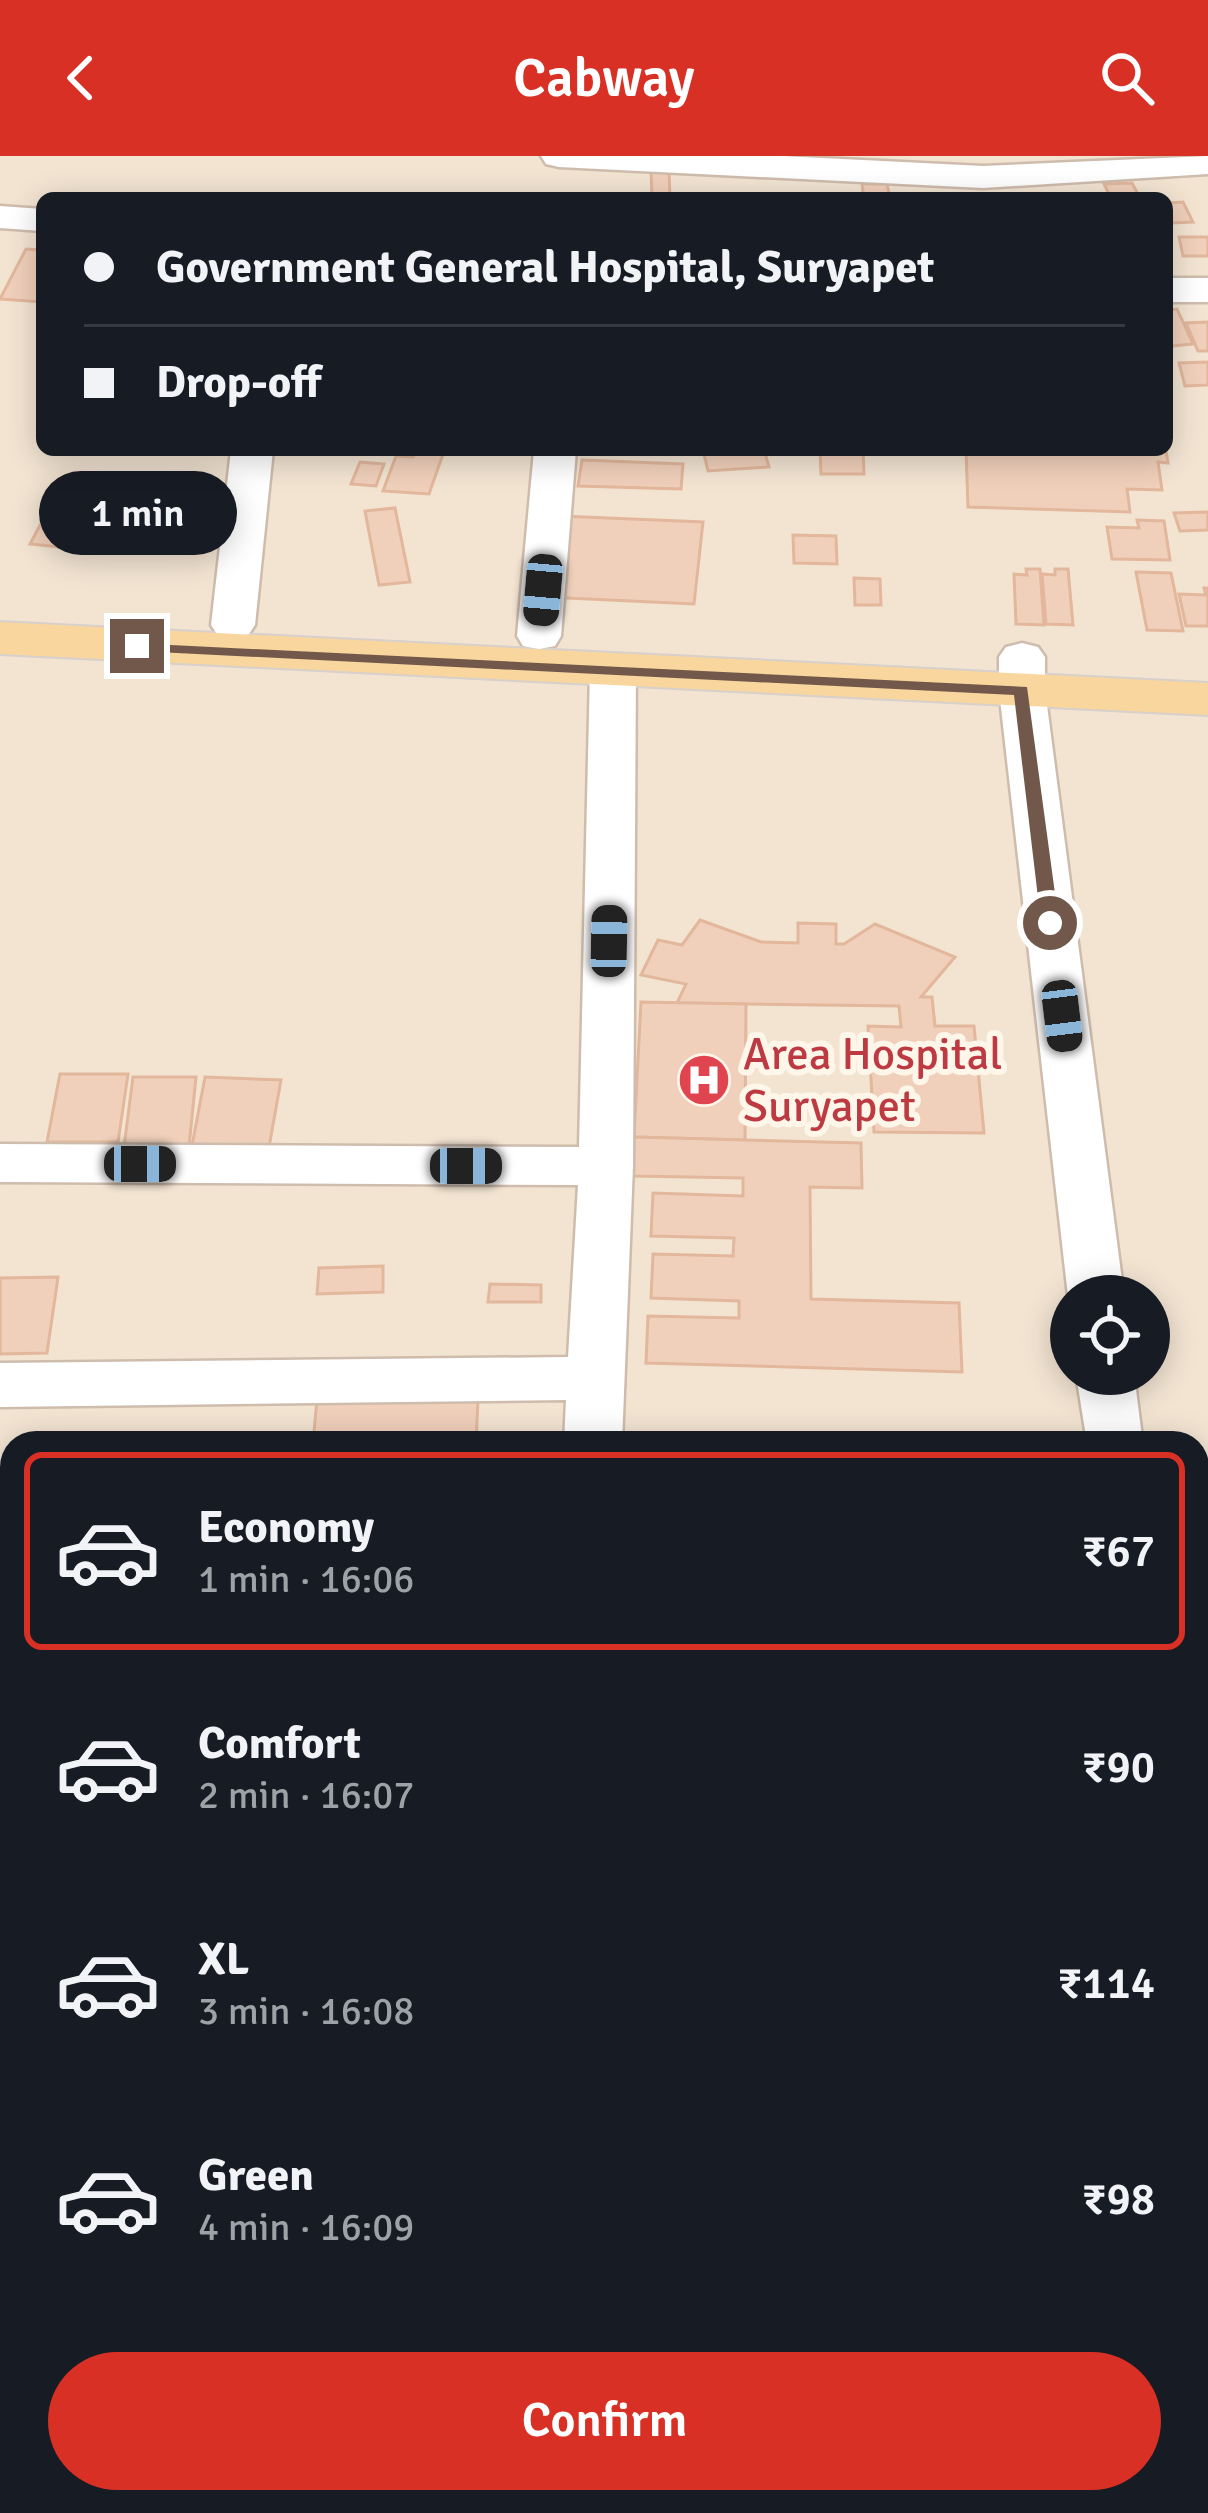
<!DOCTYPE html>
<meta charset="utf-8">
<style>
body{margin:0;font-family:Signika,sans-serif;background:#20242c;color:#f1f3f6;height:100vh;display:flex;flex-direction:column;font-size:45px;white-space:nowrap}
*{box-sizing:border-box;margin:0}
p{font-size:39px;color:#9ea1a6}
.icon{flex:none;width:66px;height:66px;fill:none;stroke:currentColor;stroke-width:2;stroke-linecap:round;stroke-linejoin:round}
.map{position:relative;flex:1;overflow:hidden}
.sheet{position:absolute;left:0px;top:1275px;width:1209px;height:1083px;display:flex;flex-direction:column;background:#171b24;border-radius:36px 36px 0 0;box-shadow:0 6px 30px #0003}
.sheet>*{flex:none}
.guide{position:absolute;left:36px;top:36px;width:1137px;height:264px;border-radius:18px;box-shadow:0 6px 30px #0003;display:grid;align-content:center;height:264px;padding:0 48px;background:#171b24}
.buttons{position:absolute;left:1050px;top:1119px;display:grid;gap:24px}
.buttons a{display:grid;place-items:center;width:120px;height:120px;border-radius:50%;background:#171b24;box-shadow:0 6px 30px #0003;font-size:60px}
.end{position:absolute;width:54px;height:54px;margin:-27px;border:15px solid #72584a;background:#fff;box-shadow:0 0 0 6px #fff}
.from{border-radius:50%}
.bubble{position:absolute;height:84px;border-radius:42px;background:#171b24;box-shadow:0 6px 30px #0003;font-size:39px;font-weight:600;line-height:84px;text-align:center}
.car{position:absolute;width:36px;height:72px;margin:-36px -18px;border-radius:15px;box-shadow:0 0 9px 3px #0007;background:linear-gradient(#222 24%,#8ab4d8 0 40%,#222 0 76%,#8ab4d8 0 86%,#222 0)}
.guide b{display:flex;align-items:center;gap:42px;height:114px;font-size:45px}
.guide b+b{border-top:3px solid #363941}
.guide i{width:30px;height:30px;background:#f1f3f6}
ul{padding:21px 0 0;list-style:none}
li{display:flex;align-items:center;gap:36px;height:198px;margin:0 24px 18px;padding:0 24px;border:6px solid transparent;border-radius:18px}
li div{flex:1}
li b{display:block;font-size:45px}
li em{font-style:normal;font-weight:600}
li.active{border-color:#d93025}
li>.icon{width:108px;height:108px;stroke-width:1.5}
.button{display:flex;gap:24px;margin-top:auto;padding:24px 48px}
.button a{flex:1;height:138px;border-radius:72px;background:#d93025;color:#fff;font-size:48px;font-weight:600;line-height:138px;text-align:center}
header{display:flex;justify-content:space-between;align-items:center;height:156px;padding:0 48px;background:#d93025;color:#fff;font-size:54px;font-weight:600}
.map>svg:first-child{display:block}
</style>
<header><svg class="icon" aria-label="back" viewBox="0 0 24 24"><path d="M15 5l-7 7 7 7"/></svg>Cabway<svg class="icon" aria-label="search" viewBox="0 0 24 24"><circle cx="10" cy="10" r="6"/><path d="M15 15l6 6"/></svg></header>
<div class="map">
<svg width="1208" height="2357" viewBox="0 0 1208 2357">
<rect width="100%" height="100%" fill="#fbf2e3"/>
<path fill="#f3e4d2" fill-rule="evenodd" d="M0,0H1208V2357H0ZM42,42H1167V294H42ZM1071,1140H1149V1218H1071ZM12,1287H1197V2346H12Z"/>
<g fill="#f0d0bb" stroke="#e2b79c" stroke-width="3">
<polygon points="651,14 669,14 670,42 652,42"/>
<polygon points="1132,27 1140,42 1111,42 1104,28"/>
<polygon points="862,28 887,28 890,42 864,42"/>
<polygon points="1183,46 1193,66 1171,67 1167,47"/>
<polygon points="1179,81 1208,81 1208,100 1183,100"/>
<polygon points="26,93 42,94 42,146 0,143"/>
<polygon points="1177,153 1193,188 1171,190 1167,154"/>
<polygon points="1208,166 1208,195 1198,195 1186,167"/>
<polygon points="1208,206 1208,229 1185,230 1179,207"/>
<polygon points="703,294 764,294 769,311 708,315"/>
<polygon points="820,294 863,294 864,318 821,318"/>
<polygon points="966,294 1166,294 1168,307 1158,306 1162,334 1127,333 1130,356 968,351"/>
<polygon points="416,296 443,298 429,338 383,335 396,300 413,301"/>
<polygon points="582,304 683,308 681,333 578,330"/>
<polygon points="360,306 384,308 376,330 351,328"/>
<polygon points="395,352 410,426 379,429 365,355"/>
<polygon points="1208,356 1208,374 1180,375 1174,357"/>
<polygon points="46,358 114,365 99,395 30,388"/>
<polygon points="560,360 703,366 694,448 546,441"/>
<polygon points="1137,364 1164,365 1170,404 1112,403 1107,371 1139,372"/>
<polygon points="793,379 836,380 837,408 794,407"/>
<polygon points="1026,413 1040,413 1044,469 1016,468 1014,418 1027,419"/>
<polygon points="1055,413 1068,413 1073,469 1046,468 1042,418 1055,419"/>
<polygon points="1136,416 1171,417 1183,475 1147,474"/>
<polygon points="854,422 880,423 881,449 855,449"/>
<polygon points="1204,432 1208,432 1208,470 1186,470 1179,438 1206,439"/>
<polygon points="700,764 761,786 798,787 798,767 836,768 836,788 844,788 875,768 955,801 921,841 932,841 935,870 974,870 984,977 874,976 868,870 901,871 899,850 677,847 686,828 641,819 658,784 682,789"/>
<polygon points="641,846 746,848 745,984 634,981"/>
<polygon points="60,918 128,918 118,986 47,986"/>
<polygon points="133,921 196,921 189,991 124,991"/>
<polygon points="205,921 281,924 268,997 191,995"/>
<polygon points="634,981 861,987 862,1032 810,1031 811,1143 959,1147 962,1216 646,1207 648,1160 739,1162 739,1145 651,1142 653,1098 733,1100 734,1082 651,1080 653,1037 743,1040 743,1022 633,1020"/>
<polygon points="383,1110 383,1136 317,1138 319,1112"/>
<polygon points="58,1121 47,1197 0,1198 0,1122"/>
<polygon points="490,1128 541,1129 541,1146 488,1146"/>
<polygon points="317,1243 478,1244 476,1287 313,1287"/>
<polygon points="12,1374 12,1462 1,1462"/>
<polygon points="5,1518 12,1518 12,1643 0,1643 0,1548"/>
<polygon points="0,1876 12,1876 12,2010 0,2009"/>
<polygon points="661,2346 1179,2346 1183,2357 663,2357"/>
</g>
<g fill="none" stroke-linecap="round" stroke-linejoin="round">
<g stroke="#cebcad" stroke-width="5">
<g id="minor">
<polygon points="541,0 782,0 983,10 1208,0 1208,18 983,32 559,11 546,8"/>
<polygon points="0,50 42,53 42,75 0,72"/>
<rect x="1167" y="122" width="41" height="24"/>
<polygon points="231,294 273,294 255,469 249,478 233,482 217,478 211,469"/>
<polygon points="534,294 576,294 561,480 555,490 539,493 523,490 517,480"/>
<polygon points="1022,487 1038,491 1045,501 1045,534 1124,1140 1071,1140 1071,1146 1068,1140 999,534 999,501 1006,491"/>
<polygon points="613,500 629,504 636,514 633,1010 622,1287 564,1287 566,1244 0,1251 0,1207 568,1201 578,1029 0,1026 0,988 579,991 590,514 597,504"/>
<polygon points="1076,1218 1134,1218 1142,1281 1139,1287 1087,1287"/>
<rect x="0" y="1460" width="12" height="50"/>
<rect x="0" y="1802" width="12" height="60"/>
<polygon points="12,2304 12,2346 50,2346 49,2357 0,2357 0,2309"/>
<rect x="501" y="2346" width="78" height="11"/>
</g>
</g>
<g stroke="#d8d0cc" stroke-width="4">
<polygon id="primary" points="0,466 1208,527 1208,559 0,498"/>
</g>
<use href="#minor" fill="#fff" fill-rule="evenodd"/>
<use href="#primary" fill="#f8d69d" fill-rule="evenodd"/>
</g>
<polygon fill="#72584a" points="131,487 1027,531 1059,767 1050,773 1041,767 1014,539 137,495 129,490"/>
<defs>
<g id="hospital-disc" transform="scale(2.7)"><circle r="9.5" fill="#e0444e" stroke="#fef6e9"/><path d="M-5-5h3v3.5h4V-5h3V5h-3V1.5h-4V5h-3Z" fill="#fff"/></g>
</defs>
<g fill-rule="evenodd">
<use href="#hospital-disc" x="704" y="924"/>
</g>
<g text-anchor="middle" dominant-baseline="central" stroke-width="12" stroke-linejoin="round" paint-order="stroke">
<g font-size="45" fill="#be3a42" stroke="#fef6e9" text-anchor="start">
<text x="743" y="898">Area Hospital<tspan x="743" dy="52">Suryapet</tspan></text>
</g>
</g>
</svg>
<div class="buttons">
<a><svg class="icon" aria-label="locate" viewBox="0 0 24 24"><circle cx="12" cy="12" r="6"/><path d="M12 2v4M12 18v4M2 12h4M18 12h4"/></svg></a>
</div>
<i class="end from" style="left:1050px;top:767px"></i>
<i class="end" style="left:137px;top:490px"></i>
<div class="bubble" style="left:39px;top:315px;width:198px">1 min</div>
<i class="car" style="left:543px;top:434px;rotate:185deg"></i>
<i class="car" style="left:609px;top:785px;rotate:1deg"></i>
<i class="car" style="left:1062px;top:860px;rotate:173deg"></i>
<i class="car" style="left:140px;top:1008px;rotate:90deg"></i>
<i class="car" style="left:466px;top:1010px;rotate:90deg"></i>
<div class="guide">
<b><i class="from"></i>Government General Hospital, Suryapet</b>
<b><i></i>Drop-off</b>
</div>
<section class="sheet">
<ul>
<li class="active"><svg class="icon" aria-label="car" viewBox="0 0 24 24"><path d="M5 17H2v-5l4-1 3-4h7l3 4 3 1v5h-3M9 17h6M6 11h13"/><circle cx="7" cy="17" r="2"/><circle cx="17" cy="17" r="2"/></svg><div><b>Economy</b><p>1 min · 16:06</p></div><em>₹67</em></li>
<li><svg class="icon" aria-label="car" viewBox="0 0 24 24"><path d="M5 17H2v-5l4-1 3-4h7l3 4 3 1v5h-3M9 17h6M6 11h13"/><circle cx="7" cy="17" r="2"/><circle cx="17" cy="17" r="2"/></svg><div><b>Comfort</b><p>2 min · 16:07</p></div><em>₹90</em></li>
<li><svg class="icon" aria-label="car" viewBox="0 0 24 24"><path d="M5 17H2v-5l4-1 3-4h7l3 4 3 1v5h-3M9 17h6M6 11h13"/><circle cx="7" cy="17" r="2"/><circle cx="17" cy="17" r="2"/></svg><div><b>XL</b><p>3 min · 16:08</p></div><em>₹114</em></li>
<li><svg class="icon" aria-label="car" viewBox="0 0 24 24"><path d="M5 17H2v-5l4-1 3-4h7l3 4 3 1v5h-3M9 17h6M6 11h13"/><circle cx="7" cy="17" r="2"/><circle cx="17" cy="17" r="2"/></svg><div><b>Green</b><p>4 min · 16:09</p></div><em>₹98</em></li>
</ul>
<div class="button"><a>Confirm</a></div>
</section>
</div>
